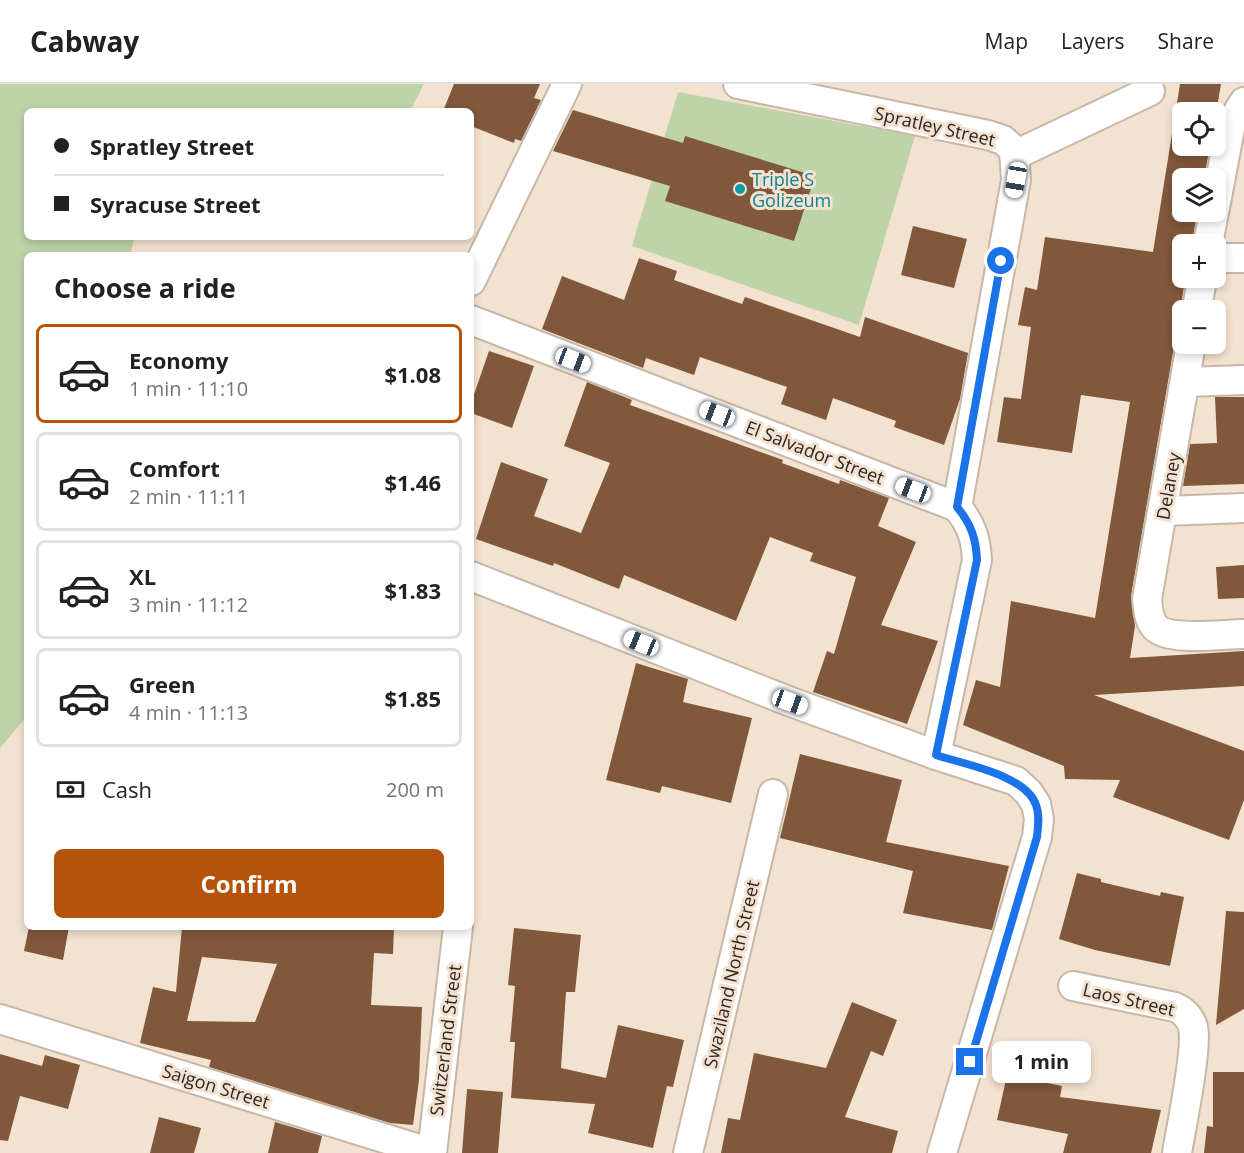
<!DOCTYPE html>
<meta charset="utf-8">
<style>
body{margin:0;font-family:"Open Sans",sans-serif;background:#f6f6f6;color:#222;height:100vh;display:flex;flex-direction:column;font-size:22px;white-space:nowrap}
*{box-sizing:border-box;margin:0}
p{font-size:20px;color:#767676}
.icon{flex:none;width:33px;height:33px;fill:none;stroke:currentColor;stroke-width:2;stroke-linecap:round;stroke-linejoin:round}
.map{position:relative;flex:1;overflow:hidden}
.side{position:absolute;left:24px;top:168px;width:450px;height:678px;display:flex;flex-direction:column;background:#fff;border-radius:9px;box-shadow:0 3px 9px #0003}
.side>*{flex:none}
.top-card{position:absolute;left:24px;top:24px;width:450px;height:132px;border-radius:9px;box-shadow:0 3px 9px #0003;display:grid;align-content:center;height:132px;padding:0 30px;background:#fff}
.controls{position:absolute;left:1172px;top:18px;display:grid;gap:12px}
.controls a{display:grid;place-items:center;width:54px;height:54px;border-radius:9px;background:#fff;box-shadow:0 3px 9px #0003;font-size:30px}
.end{position:absolute;width:27px;height:27px;margin:-14px;border:8px solid #1a73e8;background:#fff;box-shadow:0 0 0 3px #fff}
.from{border-radius:50%}
.bubble{position:absolute;height:42px;border-radius:9px;background:#fff;box-shadow:0 3px 9px #0003;font-size:20px;font-weight:700;line-height:42px;text-align:center}
.car{position:absolute;width:18px;height:36px;margin:-18px -9px;border-radius:8px;box-shadow:0 0 4px 2px #0007;background:linear-gradient(#fff 24%,#345 0 40%,#fff 0 76%,#345 0 86%,#fff 0)}
.top-card b{display:flex;align-items:center;gap:21px;height:57px;font-size:22px}
.top-card b+b{border-top:2px solid #e0e0e0}
.top-card i{width:15px;height:15px;background:#222}
ul{padding:0;list-style:none}
li{display:flex;align-items:center;gap:18px;height:99px;margin:0 12px 9px;padding:0 18px;border:3px solid #e0e0e0;border-radius:9px}
li div{flex:1}
li b{display:block;font-size:22px}
li em{font-style:normal;font-weight:700}
li.active{border-color:#b45309}
li>.icon{width:54px;height:54px;stroke-width:1.5}
h2{padding:0 30px;font-size:27px;line-height:72px}
.pay{display:flex;align-items:center;gap:15px;height:66px;padding:0 30px;font-size:22px}
.pay p{margin-inline-start:auto}
.action{display:flex;gap:12px;margin-top:auto;padding:12px 30px}
.action a{flex:1;height:69px;border-radius:9px;background:#b45309;color:#fff;font-size:24px;font-weight:700;line-height:69px;text-align:center}
header{display:flex;align-items:center;gap:36px;box-sizing:border-box;height:84px;padding:0 30px;background:#fff;border-bottom:2px solid #e0e0e0}
header strong{font-size:28px}
nav{display:flex;gap:33px;margin-inline-start:auto;font-size:21px}
.map>svg:first-child{display:block}
</style>
<header>
<strong>Cabway</strong>
<nav><a>Map</a><a>Layers</a><a>Share</a></nav>
</header>
<div class="map">
<svg width="1244" height="1069" viewBox="0 0 1244 1069">
<rect width="100%" height="100%" fill="#f4e2d1"/>
<g fill="#bed3a8">
<polygon points="0,0 424,0 410,27 27,27 27,153 135,153 130,171 27,171 27,632 0,664"/>
<polygon points="678,8 915,52 859,241 632,162"/>
</g>
<g fill="#80583b" fill-rule="evenodd">
<polygon points="454,0 540,0 534,14 541,16 521,57 515,55 514,59 471,42 471,27 443,27"/>
<polygon points="1180,0 1221,0 1215,35 1215,28 1182,28 1182,62 1210,62 1204,94 1182,94 1182,128 1197,128 1192,160 1182,160 1182,194 1185,194 1181,223 1182,246 1175,257 1131,512 1135,542 1130,574 1244,567 1244,602 1094,611 1244,667 1244,716 1229,756 1113,713 1120,696 1065,695 1064,682 963,641 976,596 1000,603 1011,517 1095,534 1130,318 1081,311 1072,369 997,358 1004,313 1021,315 1031,243 1018,241 1025,203 1037,206 1045,153 1153,168"/>
<polygon points="573,26 683,59 685,52 815,92 794,157 665,117 670,102 553,67"/>
<polygon points="913,142 967,155 954,204 901,191"/>
<polygon points="639,174 677,187 674,196 742,220 745,213 860,253 865,233 968,269 960,315 944,361 894,343 896,337 833,314 826,336 781,320 787,303 700,273 694,291 646,274 643,284 542,245 562,192 624,216"/>
<polygon points="489,267 534,282 512,344 471,329 471,319"/>
<polygon points="587,298 632,316 630,321 783,376 782,379 839,400 840,396 889,414 878,442 916,458 881,541 938,557 907,640 813,608 827,567 834,570 856,493 810,477 813,469 770,453 736,537 624,491 619,505 554,479 553,482 476,455 501,378 548,395 534,432 581,449 610,379 564,362"/>
<polygon points="1215,313 1244,313 1244,400 1183,402 1190,360 1217,359"/>
<polygon points="1244,481 1244,514 1218,515 1216,483"/>
<polygon points="636,579 688,595 683,618 752,634 731,719 662,702 660,709 606,696"/>
<polygon points="800,670 902,696 886,758 1009,782 992,846 903,829 913,787 780,754"/>
<polygon points="1077,789 1101,795 1101,798 1160,812 1161,808 1184,813 1170,882 1095,866 1059,855"/>
<polygon points="1226,827 1244,828 1244,925 1216,941"/>
<polygon points="29,843 69,843 63,876 24,867"/>
<path d="M182,843H394L393,870L374,869L371,921L422,923L419,996L413,1041L390,1039L209,983L211,976L140,959L153,903L176,908ZM202,873L277,880L255,938L187,937Z"/>
<polygon points="514,844 581,851 575,908 566,908 561,984 606,994 618,941 684,956 673,1003 667,1002 653,1064 588,1049 595,1020 511,1014 515,958 510,958 515,902 508,901"/>
<polygon points="852,918 897,936 883,972 871,967 845,1033 898,1047 892,1069 721,1069 728,1034 740,1036 754,969 826,984"/>
<polygon points="0,970 42,982 45,971 80,981 68,1025 20,1012 8,1057 0,1056"/>
<polygon points="1213,988 1244,988 1244,1069 1204,1069 1207,1042 1213,1043"/>
<polygon points="1007,991 1062,1002 1060,1013 1161,1026 1151,1069 1063,1069 1068,1050 997,1036"/>
<polygon points="467,1005 503,1008 498,1069 462,1069"/>
<polygon points="159,1033 201,1044 194,1069 150,1069"/>
<polygon points="275,1038 322,1052 318,1069 268,1069"/>
</g>
<g fill="none" stroke-linecap="round" stroke-linejoin="round">
<g stroke="#c8b7a6" stroke-width="32">
<g id="minor">
<path d="M738,0L988,51L1003,56L1014,66L1016,96L957,423C971,440 976,454 977,476L936,671"/>
<polyline points="1015,71 1150,7"/>
<polyline points="1215,124 1231,39 1244,18"/>
<polyline points="1208,160 1214,128"/>
<polyline points="1215,174 1244,174"/>
<polyline points="471,197 567,0"/>
<polyline points="1197,226 1202,194"/>
<polyline points="471,236 957,423"/>
<path d="M1191,260L1147,515C1148,524 1148,535 1155,543C1170,558 1223,550 1244,550"/>
<polyline points="1185,298 1244,296"/>
<polyline points="1164,427 1244,424"/>
<polyline points="471,492 791,618 936,671 1016,697 1028,708 1036,720 1039,735 1037,753 942,1069"/>
<path d="M1073,902L1175,923C1184,927 1190,933 1193,943C1198,964 1181,1044 1177,1069"/>
<polyline points="0,935 432,1069"/>
<polyline points="432,1069 458,843"/>
<polyline points="688,1069 773,710"/>
</g>
</g>
<use href="#minor" stroke="#fff" stroke-width="28"/>
</g>
<g fill="none" stroke-linecap="round" stroke-linejoin="round">
<path stroke="#1a73e8" stroke-width="8" d="M970,978L1037,753C1038,742 1040,731 1036,721C1026,691 963,680 936,671L977,476C976,454 971,440 957,423L1001,177"/>
</g>
<circle fill="#0f9aa8" stroke="#f4e2d1" stroke-width="2" cx="740" cy="105" r="6"/>
<g text-anchor="middle" dominant-baseline="central" stroke-width="6" stroke-linejoin="round" paint-order="stroke">
<g font-size="18" fill="#2d2620" stroke="#f4e2d1">
<text transform="translate(935 42) rotate(13)">Spratley Street</text>
<text transform="translate(815 368) rotate(21)">El Salvador Street</text>
<text transform="translate(1168 402) rotate(-80)">Delaney</text>
<text transform="translate(731 890) rotate(-77)">Swaziland North Street</text>
<text transform="translate(1129 915) rotate(13)">Laos Street</text>
<text transform="translate(445 956) rotate(-83)">Switzerland Street</text>
<text transform="translate(216 1002) rotate(17)">Saigon Street</text>
</g>
<g font-size="18" fill="#0d838f" stroke="#f4e2d1" text-anchor="start">
<text x="752" y="95">Triple S<tspan x="752" dy="21">Golizeum</tspan></text>
</g>
</g>
</svg>
<div class="controls">
<a><svg class="icon" aria-label="locate" viewBox="0 0 24 24"><circle cx="12" cy="12" r="6"/><path d="M12 2v4M12 18v4M2 12h4M18 12h4"/></svg></a>
<a><svg class="icon" aria-label="layers" viewBox="0 0 24 24"><path d="M12 4l9 5-9 5-9-5zM3 14l9 5 9-5"/></svg></a>
<a>+</a>
<a>−</a>
</div>
<i class="end from" style="left:1001px;top:177px"></i>
<i class="end" style="left:970px;top:978px"></i>
<div class="bubble" style="left:992px;top:957px;width:99px">1 min</div>
<i class="car" style="left:1016px;top:96px;rotate:190deg"></i>
<i class="car" style="left:573px;top:276px;rotate:111deg"></i>
<i class="car" style="left:717px;top:330px;rotate:291deg"></i>
<i class="car" style="left:913px;top:406px;rotate:291deg"></i>
<i class="car" style="left:641px;top:559px;rotate:292deg"></i>
<i class="car" style="left:790px;top:618px;rotate:110deg"></i>
<div class="top-card">
<b><i class="from"></i>Spratley Street</b>
<b><i></i>Syracuse Street</b>
</div>
<section class="side">
<h2>Choose a ride</h2>
<ul>
<li class="active"><svg class="icon" aria-label="car" viewBox="0 0 24 24"><path d="M5 17H2v-5l4-1 3-4h7l3 4 3 1v5h-3M9 17h6M6 11h13"/><circle cx="7" cy="17" r="2"/><circle cx="17" cy="17" r="2"/></svg><div><b>Economy</b><p>1 min · 11:10</p></div><em>$1.08</em></li>
<li><svg class="icon" aria-label="car" viewBox="0 0 24 24"><path d="M5 17H2v-5l4-1 3-4h7l3 4 3 1v5h-3M9 17h6M6 11h13"/><circle cx="7" cy="17" r="2"/><circle cx="17" cy="17" r="2"/></svg><div><b>Comfort</b><p>2 min · 11:11</p></div><em>$1.46</em></li>
<li><svg class="icon" aria-label="car" viewBox="0 0 24 24"><path d="M5 17H2v-5l4-1 3-4h7l3 4 3 1v5h-3M9 17h6M6 11h13"/><circle cx="7" cy="17" r="2"/><circle cx="17" cy="17" r="2"/></svg><div><b>XL</b><p>3 min · 11:12</p></div><em>$1.83</em></li>
<li><svg class="icon" aria-label="car" viewBox="0 0 24 24"><path d="M5 17H2v-5l4-1 3-4h7l3 4 3 1v5h-3M9 17h6M6 11h13"/><circle cx="7" cy="17" r="2"/><circle cx="17" cy="17" r="2"/></svg><div><b>Green</b><p>4 min · 11:13</p></div><em>$1.85</em></li>
</ul>
<div class="pay"><svg class="icon" aria-label="cash" viewBox="0 0 24 24"><path d="M3 7h18v10H3z"/><circle cx="12" cy="12" r="2"/></svg>Cash<p>200 m</p></div>
<div class="action"><a>Confirm</a></div>
</section>
</div>
